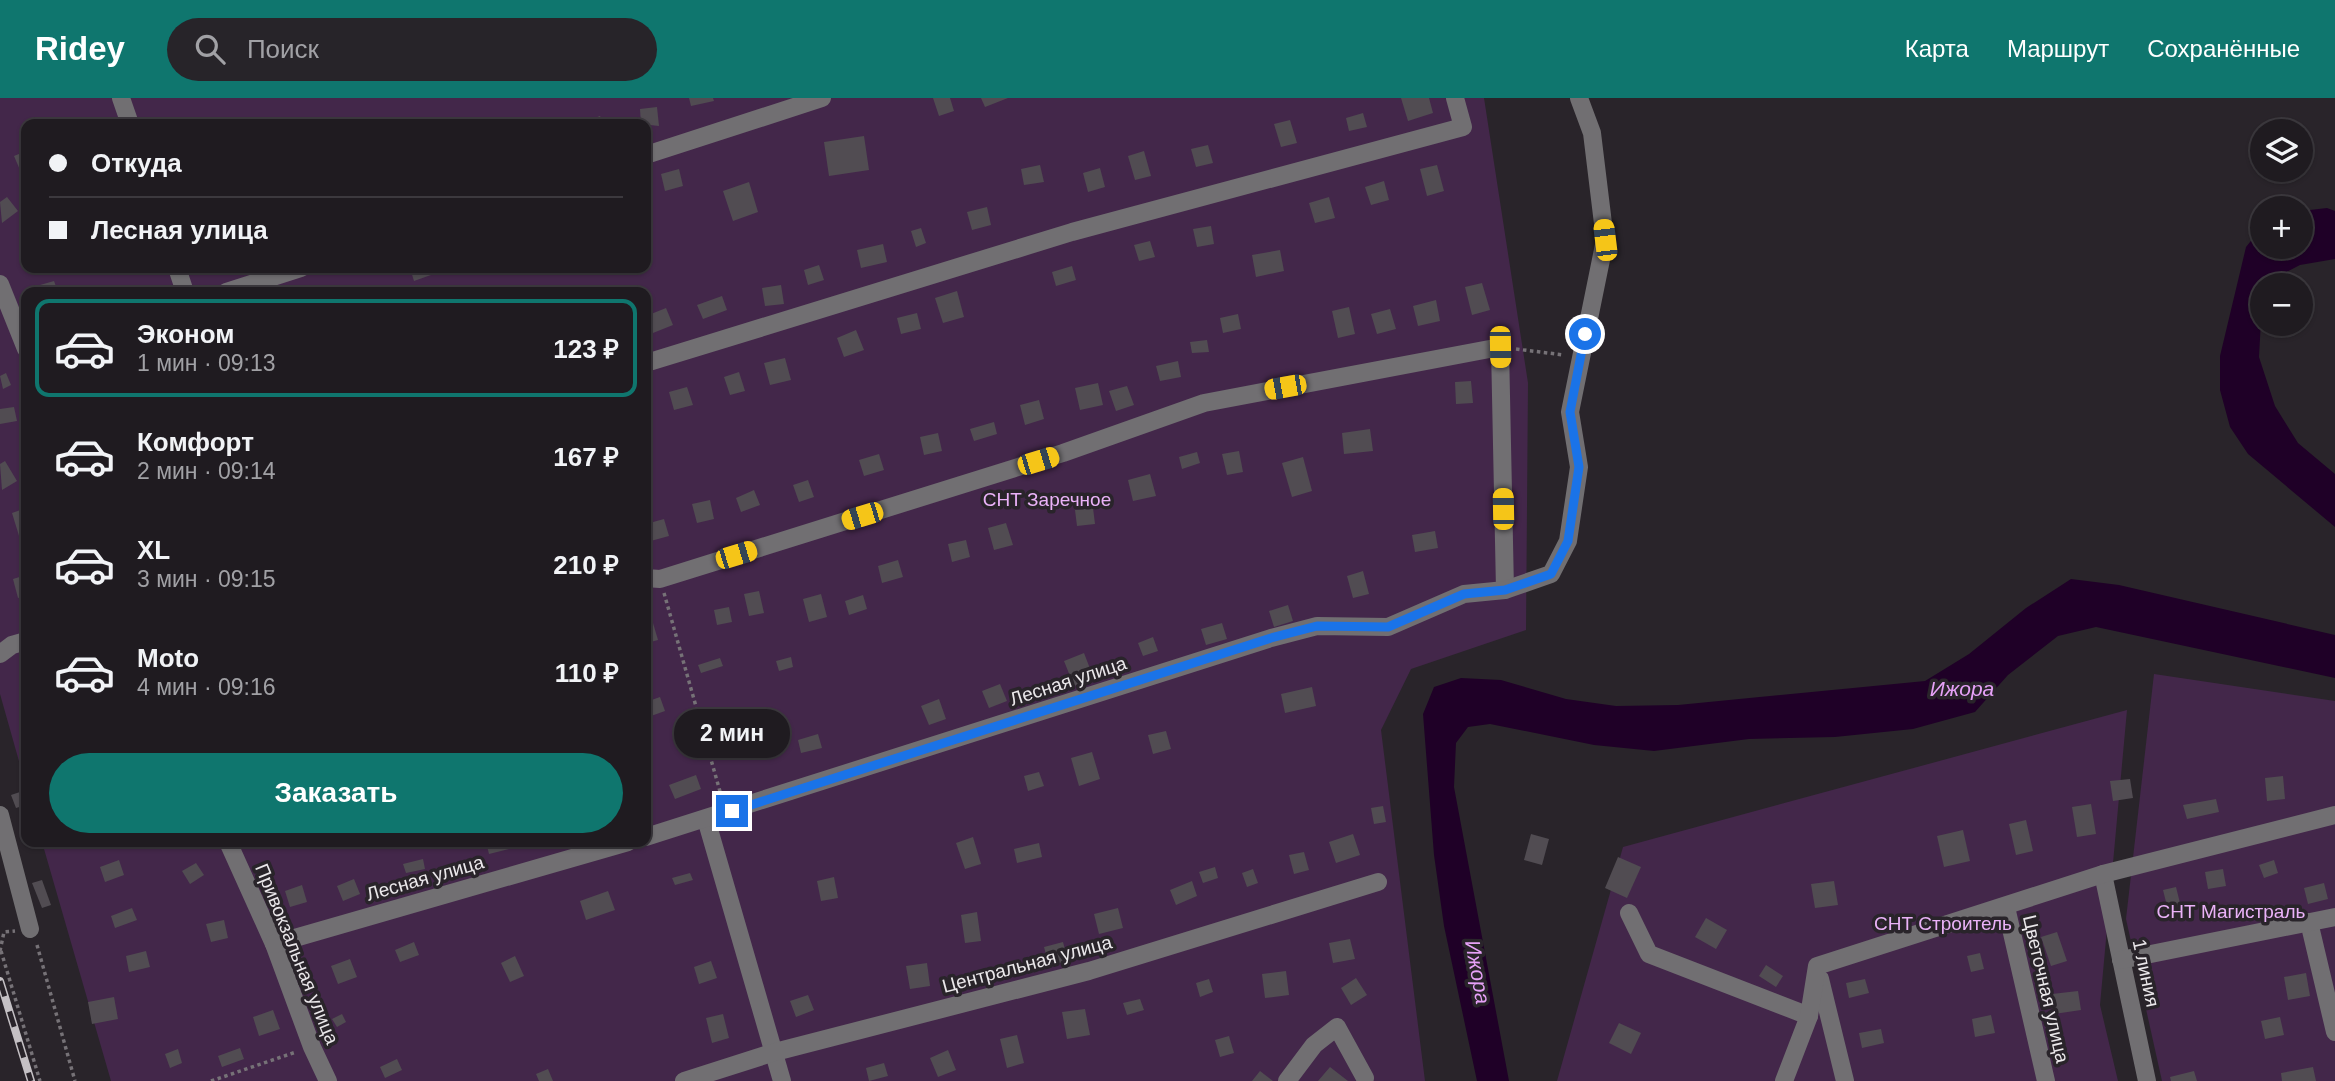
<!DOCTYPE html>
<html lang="ru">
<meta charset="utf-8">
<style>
body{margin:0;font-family:Helvetica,sans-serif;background:#272429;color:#f1f3f6;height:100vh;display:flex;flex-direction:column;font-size:26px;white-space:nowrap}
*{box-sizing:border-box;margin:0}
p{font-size:23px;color:#a1a1a5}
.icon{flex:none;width:38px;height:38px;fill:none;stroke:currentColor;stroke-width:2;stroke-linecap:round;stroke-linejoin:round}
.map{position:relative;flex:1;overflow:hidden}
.details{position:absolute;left:21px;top:189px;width:630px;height:560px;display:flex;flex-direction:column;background:#1f1b20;border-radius:14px;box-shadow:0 2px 5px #0004,0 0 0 2px #3c393e}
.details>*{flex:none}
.banner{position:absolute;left:21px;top:21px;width:630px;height:154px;border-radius:14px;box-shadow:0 2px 5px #0004,0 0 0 2px #3c393e;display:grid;align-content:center;height:154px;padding:0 28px;background:#1f1b20}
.controls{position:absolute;left:2250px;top:21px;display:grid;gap:14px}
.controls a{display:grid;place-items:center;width:63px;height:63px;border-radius:50%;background:#1f1b20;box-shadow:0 2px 5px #0004,0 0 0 2px #3c393e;font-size:35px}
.end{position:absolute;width:32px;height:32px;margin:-16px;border:9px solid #1a73e8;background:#fff;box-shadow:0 0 0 4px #fff}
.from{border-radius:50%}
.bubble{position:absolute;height:49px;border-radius:24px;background:#1f1b20;box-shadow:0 2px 5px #0004,0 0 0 2px #3c393e;font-size:23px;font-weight:700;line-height:49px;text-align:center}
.car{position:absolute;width:21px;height:42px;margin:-21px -10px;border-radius:9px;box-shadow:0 0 5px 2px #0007;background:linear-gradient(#f5c518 24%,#345 0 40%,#f5c518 0 76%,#345 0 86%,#f5c518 0)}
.banner b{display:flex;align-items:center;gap:24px;height:66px;font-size:26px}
.banner b+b{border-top:2px solid #3c393e}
.banner i{width:18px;height:18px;background:#f1f3f6}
ul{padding:12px 0 0;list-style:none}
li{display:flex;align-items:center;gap:21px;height:98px;margin:0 14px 10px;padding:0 14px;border:4px solid transparent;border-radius:14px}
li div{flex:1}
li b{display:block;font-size:26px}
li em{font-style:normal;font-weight:700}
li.active{border-color:#0f766e}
li>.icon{width:63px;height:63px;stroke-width:1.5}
.cta{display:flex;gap:14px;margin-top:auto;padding:14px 28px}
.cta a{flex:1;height:80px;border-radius:42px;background:#0f766e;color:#fff;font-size:28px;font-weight:700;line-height:80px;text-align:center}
header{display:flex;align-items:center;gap:42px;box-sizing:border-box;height:98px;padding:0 35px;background:#0f766e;color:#fff}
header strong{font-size:33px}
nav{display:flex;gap:38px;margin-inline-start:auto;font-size:24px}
.search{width:490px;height:63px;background:#272429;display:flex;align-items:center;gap:18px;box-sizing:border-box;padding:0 24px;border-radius:38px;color:#a1a1a5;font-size:26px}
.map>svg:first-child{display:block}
</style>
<header>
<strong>Ridey</strong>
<div class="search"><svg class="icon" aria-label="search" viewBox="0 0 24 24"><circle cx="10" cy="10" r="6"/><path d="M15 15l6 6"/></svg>Поиск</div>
<nav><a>Карта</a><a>Маршрут</a><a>Сохранённые</a></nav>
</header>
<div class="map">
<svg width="2335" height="983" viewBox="0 0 2335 983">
<rect width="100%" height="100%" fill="#29242a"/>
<g fill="#43274a" fill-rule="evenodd">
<path d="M0,0H1484L1528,285L1526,532L1411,571L1381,632L1425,983H111L42,744H646V194H26V688L0,596ZM26,26H646V170H26Z"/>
<polygon points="2154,576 2335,603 2335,983 2162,983 2126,821"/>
<polygon points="2127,612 2100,907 2118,983 1557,983 1623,749"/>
</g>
<g fill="#1f0027">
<polygon points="2327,110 2335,113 2335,161 2300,167 2275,180 2273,187 2263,187 2259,259 2275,308 2298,345 2335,376 2335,429 2248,356 2230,329 2220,292 2220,258 2246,149 2263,128 2263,149 2301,149 2301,113"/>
<polygon points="2071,481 2119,487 2335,537 2335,580 2096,529 2058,538 2008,577 1975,614 1913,631 1835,639 1749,641 1654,653 1594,647 1490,626 1468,629 1456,645 1454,689 1509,983 1477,983 1444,828 1434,757 1423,616 1434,589 1461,580 1501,582 1566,601 1616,608 1678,607 1925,583 1969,556 2026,510"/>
</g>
<g fill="#514c52">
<polygon points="689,0 713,0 714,3 691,8"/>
<polygon points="933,0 950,0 954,13 939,18"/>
<polygon points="981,0 1008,0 985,9"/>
<polygon points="1401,0 1429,0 1433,15 1408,23"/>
<polygon points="657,9 659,28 641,26 640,11"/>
<polygon points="1363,15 1367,29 1349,33 1346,20"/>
<polygon points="600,18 604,26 589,26 587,23"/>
<polygon points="1290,22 1297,45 1281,49 1274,26"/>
<polygon points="864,38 869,72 829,78 824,44"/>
<polygon points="1208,47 1213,65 1196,69 1191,51"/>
<polygon points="26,53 26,70 20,72 14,58"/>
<polygon points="1144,53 1151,78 1135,82 1128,58"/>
<polygon points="1040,67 1044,84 1024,87 1021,71"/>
<polygon points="1437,67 1444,93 1427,98 1420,71"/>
<polygon points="1100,70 1105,89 1088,94 1083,75"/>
<polygon points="679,71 683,88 665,93 661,76"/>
<polygon points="1384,83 1389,102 1371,107 1365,89"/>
<polygon points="749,84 758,114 733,123 723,93"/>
<polygon points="7,99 18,113 2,125 0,104"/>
<polygon points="1329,99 1335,120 1315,125 1309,105"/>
<polygon points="987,109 991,127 972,132 967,114"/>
<polygon points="1211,128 1214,146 1197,149 1193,131"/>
<polygon points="921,130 926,145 916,149 911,133"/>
<polygon points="1150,143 1155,159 1139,163 1134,147"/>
<polygon points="883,146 887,164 861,170 857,152"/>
<polygon points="1280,152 1284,173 1256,179 1252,157"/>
<polygon points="819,167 824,182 808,187 804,172"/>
<polygon points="1072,168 1076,182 1056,188 1052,174"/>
<polygon points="410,170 444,170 445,172 414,183"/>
<polygon points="54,183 58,194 35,194 33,189"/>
<polygon points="1482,185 1490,212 1472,217 1465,189"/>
<polygon points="781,187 784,206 765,208 762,190"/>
<polygon points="957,193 964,219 943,225 935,200"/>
<polygon points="722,198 727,212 703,221 697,207"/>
<polygon points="1436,202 1440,223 1418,228 1413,208"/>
<polygon points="1349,209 1355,236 1338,240 1332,213"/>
<polygon points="666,210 673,227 648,237 646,218"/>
<polygon points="1390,211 1396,231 1377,236 1371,216"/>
<polygon points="917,215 921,231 901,236 897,220"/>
<polygon points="1238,216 1241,231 1223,235 1220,220"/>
<polygon points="856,232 864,252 844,259 837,240"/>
<polygon points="1207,242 1209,254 1192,255 1190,244"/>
<polygon points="785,260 791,282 770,287 764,265"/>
<polygon points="1178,263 1181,279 1160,283 1156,268"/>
<polygon points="739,274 745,293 730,297 724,279"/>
<polygon points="6,275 11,287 3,291 0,278"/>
<polygon points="1471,283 1473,305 1456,306 1455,284"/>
<polygon points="1098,285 1103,307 1080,312 1075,290"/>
<polygon points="1127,288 1134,307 1116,313 1109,293"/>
<polygon points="687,289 693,307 674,312 669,294"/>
<polygon points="1039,302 1044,321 1025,327 1020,307"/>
<polygon points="14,309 17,323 0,326 0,311"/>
<polygon points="994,324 997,336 974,343 970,331"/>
<polygon points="1370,331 1373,353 1344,356 1342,335"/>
<polygon points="938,335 942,353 924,357 920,339"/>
<polygon points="1239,353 1243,374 1227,377 1222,356"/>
<polygon points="1197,354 1200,365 1182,371 1179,359"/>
<polygon points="879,356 884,372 864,378 859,362"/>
<polygon points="1303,359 1312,393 1292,399 1282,365"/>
<polygon points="5,363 17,383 2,392 0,366"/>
<polygon points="1150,376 1156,398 1133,403 1128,382"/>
<polygon points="808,382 814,399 799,404 793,387"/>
<polygon points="754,392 760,407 741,414 736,400"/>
<polygon points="710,402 714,421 697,425 692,406"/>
<polygon points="26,410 26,439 20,441 12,415"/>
<polygon points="1093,410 1095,426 1077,428 1075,412"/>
<polygon points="664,421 669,438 647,444 646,426"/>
<polygon points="1006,425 1013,447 994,452 988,430"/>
<polygon points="1435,433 1438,450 1415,454 1412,437"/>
<polygon points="966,442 970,459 952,464 948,446"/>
<polygon points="898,462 903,479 882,485 878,468"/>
<polygon points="1363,473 1369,496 1353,500 1347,478"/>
<polygon points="26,477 26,498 18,500 13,481"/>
<polygon points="759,493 764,515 749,518 744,496"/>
<polygon points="821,496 827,519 809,524 803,501"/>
<polygon points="863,497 867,511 849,517 845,503"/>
<polygon points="1288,507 1293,523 1274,529 1269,513"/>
<polygon points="729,509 732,524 717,527 714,512"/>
<polygon points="653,525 658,542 647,545 646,526"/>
<polygon points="1222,525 1227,541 1206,547 1201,531"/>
<polygon points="1153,539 1158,553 1143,558 1138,545"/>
<polygon points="1084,555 1094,581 1074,588 1064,563"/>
<polygon points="791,559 793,569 779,573 776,563"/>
<polygon points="720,560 723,568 701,575 698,567"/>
<polygon points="1000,586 1007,603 989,610 982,593"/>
<polygon points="1312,589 1316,608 1285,615 1281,596"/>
<polygon points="660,599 665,613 651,618 646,604"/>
<polygon points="939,601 946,621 929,627 921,608"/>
<polygon points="759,622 767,639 753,645 745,628"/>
<polygon points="1166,633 1171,651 1153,656 1148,637"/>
<polygon points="818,636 822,650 801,655 798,642"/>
<polygon points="1092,654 1100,681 1079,688 1071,660"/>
<polygon points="1039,674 1044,688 1028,693 1024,678"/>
<polygon points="696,677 701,691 675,701 669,687"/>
<polygon points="2283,678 2285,701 2267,703 2265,680"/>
<polygon points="2130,681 2133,700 2113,703 2110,683"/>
<polygon points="26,692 26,707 16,710 11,697"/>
<polygon points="2216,701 2219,714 2187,721 2183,707"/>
<polygon points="2091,706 2096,736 2077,739 2072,709"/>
<polygon points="1383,708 1386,724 1374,726 1371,710"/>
<polygon points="2026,722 2033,753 2016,757 2009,726"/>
<polygon points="1963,732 1970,763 1944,769 1937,738"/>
<polygon points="1353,736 1360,757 1336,765 1329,744"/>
<polygon points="1531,736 1549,741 1542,767 1524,762"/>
<polygon points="973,739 981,766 965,771 956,745"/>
<polygon points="486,744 524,744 525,747 489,756"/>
<polygon points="1039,745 1042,759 1017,765 1014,751"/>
<polygon points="1304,754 1309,772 1294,776 1289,757"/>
<polygon points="1618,759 1641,769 1627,800 1605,790"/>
<polygon points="423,761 425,771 406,775 403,766"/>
<polygon points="119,762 124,777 105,784 100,769"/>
<polygon points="2274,762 2278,775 2264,780 2259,767"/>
<polygon points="196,765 204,777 190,786 182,773"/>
<polygon points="1215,769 1218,780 1203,785 1199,774"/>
<polygon points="1253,771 1258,785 1247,789 1242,775"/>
<polygon points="2223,771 2226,788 2208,791 2205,774"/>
<polygon points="690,775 693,782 675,787 672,780"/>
<polygon points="834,779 838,800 821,803 817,783"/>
<polygon points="354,781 360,796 343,803 337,788"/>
<polygon points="42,782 51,807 42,810 32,785"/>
<polygon points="1192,783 1197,798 1176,807 1170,792"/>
<polygon points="1834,783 1838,807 1815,810 1811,786"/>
<polygon points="2324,785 2328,801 2308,806 2304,790"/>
<polygon points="302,787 307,804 290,809 285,793"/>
<polygon points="2176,789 2181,809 2168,812 2163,792"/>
<polygon points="608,793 615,812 586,822 580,803"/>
<polygon points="132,810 137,822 115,830 111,818"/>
<polygon points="1118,810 1123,830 1099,836 1094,816"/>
<polygon points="977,814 981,843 965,845 961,817"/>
<polygon points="1706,820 1727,832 1716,851 1695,839"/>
<polygon points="224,822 228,840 211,844 206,826"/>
<polygon points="2057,834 2067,863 2051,868 2041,839"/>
<polygon points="1350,841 1355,861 1333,865 1329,845"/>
<polygon points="414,844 419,857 400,864 395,852"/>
<polygon points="1063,844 1068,863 1049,868 1044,849"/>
<polygon points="146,853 150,869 129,874 126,858"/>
<polygon points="1980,855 1984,871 1971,874 1967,858"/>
<polygon points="515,858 524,878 510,884 501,865"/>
<polygon points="350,861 357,879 338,886 331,868"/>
<polygon points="711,863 717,880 699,886 694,869"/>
<polygon points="927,865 930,888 910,891 906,868"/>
<polygon points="1766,867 1783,878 1776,889 1759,878"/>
<polygon points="1286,873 1289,897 1265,900 1262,876"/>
<polygon points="2306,875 2310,898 2288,902 2284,879"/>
<polygon points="1356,880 1367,897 1351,907 1341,890"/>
<polygon points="1209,881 1213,894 1200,899 1196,885"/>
<polygon points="1865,881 1869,895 1849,900 1846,885"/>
<polygon points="2078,893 2081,912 2054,916 2052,896"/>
<polygon points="808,897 814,912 796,919 790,903"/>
<polygon points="114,899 118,921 92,926 88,904"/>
<polygon points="1140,901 1144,912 1127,917 1123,905"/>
<polygon points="1085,911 1090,937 1067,941 1062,914"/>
<polygon points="273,912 280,931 259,938 253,919"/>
<polygon points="342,916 346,924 337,929 332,921"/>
<polygon points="723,916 729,940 712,945 706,920"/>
<polygon points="1991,917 1995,935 1975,939 1972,921"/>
<polygon points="2280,919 2284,937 2265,941 2261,923"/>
<polygon points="1619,925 1641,935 1631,956 1609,945"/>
<polygon points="1881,931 1884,945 1862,950 1859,935"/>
<polygon points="1017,937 1024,965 1007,970 1000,941"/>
<polygon points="1229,938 1234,955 1220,959 1215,942"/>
<polygon points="240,950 244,961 222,969 218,958"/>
<polygon points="178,951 182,965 170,970 165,956"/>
<polygon points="948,952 956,972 938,979 930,960"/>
<polygon points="397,961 402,972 385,980 380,969"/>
<polygon points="884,965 888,978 869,983 866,970"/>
<polygon points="1330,969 1348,983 1318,983"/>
<polygon points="2313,969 2316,983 2282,983 2281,975"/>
<polygon points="548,971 553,983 539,983 536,976"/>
<polygon points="1260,973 1273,983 1252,983"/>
<polygon points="2194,973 2197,983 2171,983 2170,979"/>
</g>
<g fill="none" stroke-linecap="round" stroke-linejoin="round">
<g stroke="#767277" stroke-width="3.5" stroke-dasharray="3.5 3.5" stroke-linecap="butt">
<polyline points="1516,251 1564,257"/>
<polyline points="664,495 721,697"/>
<polyline points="37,847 75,983"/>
<polyline points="0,853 4,834 15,833"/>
<polyline points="1,853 40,983"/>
<polyline points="211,983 296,954"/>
</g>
<g stroke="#716f72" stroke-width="18">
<polyline points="121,0 130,26"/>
<polyline points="646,57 822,0"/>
<polyline points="177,170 185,194"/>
<polyline points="0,186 26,251"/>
<polyline points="226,194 301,170"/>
<polyline points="646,265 1072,134 1463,29 1455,0"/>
<polyline points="646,480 660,481 1063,355 1204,305 1500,249 1505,492"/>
<polyline points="0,556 12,547 26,543"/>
<polyline points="0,717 30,831"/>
<polyline points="706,721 782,983"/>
<polyline points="646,739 1271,540 1317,528 1388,529 1464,496 1505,492 1551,476 1568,443 1579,369 1570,314 1605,142 1592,35 1579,0"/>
<polyline points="228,744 274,846 312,949 328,983"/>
<polyline points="2103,776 2147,983"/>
<polyline points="2006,809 2046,983"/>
<polyline points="1629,815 1649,856 1809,918"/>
<polyline points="2309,824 2335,934"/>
<polyline points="274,846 628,744"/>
<polyline points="2121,862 2335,819"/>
<polyline points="1820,881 1845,983"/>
<polyline points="684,983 775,954 1089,873 1378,784"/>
<polyline points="1287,983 1314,947 1337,929 1365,980"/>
<polyline points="1784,983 1809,918 1817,868 2103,776 2335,717"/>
</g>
<g stroke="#c4c0c4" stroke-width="8">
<polyline id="rail" points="0,883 31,983"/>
</g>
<use href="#rail" stroke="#29242a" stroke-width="5" stroke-dasharray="16" stroke-linecap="butt"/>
</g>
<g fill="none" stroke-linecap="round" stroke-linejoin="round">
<polyline stroke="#1a73e8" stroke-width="9" points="732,713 1271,540 1317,528 1388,529 1464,496 1505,492 1551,476 1568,443 1579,369 1570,314 1585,236"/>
</g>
<g text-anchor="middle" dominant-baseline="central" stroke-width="7" stroke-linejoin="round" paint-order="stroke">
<g font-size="19" fill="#eab2f8" stroke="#29242a">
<text x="1047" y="401">СНТ Заречное</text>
<text x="2231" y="813">СНТ Магистраль</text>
<text x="1943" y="825">СНТ Строитель</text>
</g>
<g font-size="19" fill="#ebe8eb" stroke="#29242a">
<text transform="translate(1068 583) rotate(-18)">Лесная улица</text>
<text transform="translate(425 780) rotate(-16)">Лесная улица</text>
<text transform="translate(297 856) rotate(68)">Привокзальная улица</text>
<text transform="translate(1027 866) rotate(-15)">Центральная улица</text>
<text transform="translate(2146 875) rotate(78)">1 линия</text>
<text transform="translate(2046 891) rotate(77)">Цветочная улица</text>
</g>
<g font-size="21" font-style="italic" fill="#e6a1f7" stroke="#29242a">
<text x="1962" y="590">Ижора</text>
<text transform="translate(1478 874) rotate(80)">Ижора</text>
</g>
</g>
</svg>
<div class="controls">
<a><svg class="icon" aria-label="layers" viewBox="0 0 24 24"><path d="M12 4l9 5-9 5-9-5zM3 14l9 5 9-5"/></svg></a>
<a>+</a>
<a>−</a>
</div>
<i class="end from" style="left:1585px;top:236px"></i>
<i class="end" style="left:732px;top:713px"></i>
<div class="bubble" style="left:674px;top:611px;width:116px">2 мин</div>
<i class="car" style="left:1605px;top:142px;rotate:353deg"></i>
<i class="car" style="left:1500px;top:249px;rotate:179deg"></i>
<i class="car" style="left:1285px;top:289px;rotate:260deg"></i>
<i class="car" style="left:1038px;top:363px;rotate:73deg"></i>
<i class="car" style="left:1503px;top:411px;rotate:359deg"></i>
<i class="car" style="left:862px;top:418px;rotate:253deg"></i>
<i class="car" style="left:736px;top:457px;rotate:73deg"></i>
<div class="banner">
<b><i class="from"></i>Откуда</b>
<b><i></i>Лесная улица</b>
</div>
<section class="details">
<ul>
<li class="active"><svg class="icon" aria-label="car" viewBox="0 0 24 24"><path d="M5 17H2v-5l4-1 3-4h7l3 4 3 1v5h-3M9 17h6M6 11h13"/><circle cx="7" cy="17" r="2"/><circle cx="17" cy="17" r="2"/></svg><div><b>Эконом</b><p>1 мин · 09:13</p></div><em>123 ₽</em></li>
<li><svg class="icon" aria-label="car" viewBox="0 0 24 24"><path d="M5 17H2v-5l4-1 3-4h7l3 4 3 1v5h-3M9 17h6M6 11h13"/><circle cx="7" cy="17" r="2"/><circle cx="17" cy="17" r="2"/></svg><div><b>Комфорт</b><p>2 мин · 09:14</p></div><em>167 ₽</em></li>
<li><svg class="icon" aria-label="car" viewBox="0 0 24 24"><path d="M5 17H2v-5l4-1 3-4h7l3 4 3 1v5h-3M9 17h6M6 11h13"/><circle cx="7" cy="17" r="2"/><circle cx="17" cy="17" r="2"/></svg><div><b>XL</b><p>3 мин · 09:15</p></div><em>210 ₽</em></li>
<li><svg class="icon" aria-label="car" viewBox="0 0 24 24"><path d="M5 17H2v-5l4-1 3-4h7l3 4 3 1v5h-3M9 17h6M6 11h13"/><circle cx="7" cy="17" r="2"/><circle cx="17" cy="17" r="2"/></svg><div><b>Moto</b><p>4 мин · 09:16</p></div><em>110 ₽</em></li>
</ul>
<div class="cta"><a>Заказать</a></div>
</section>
</div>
